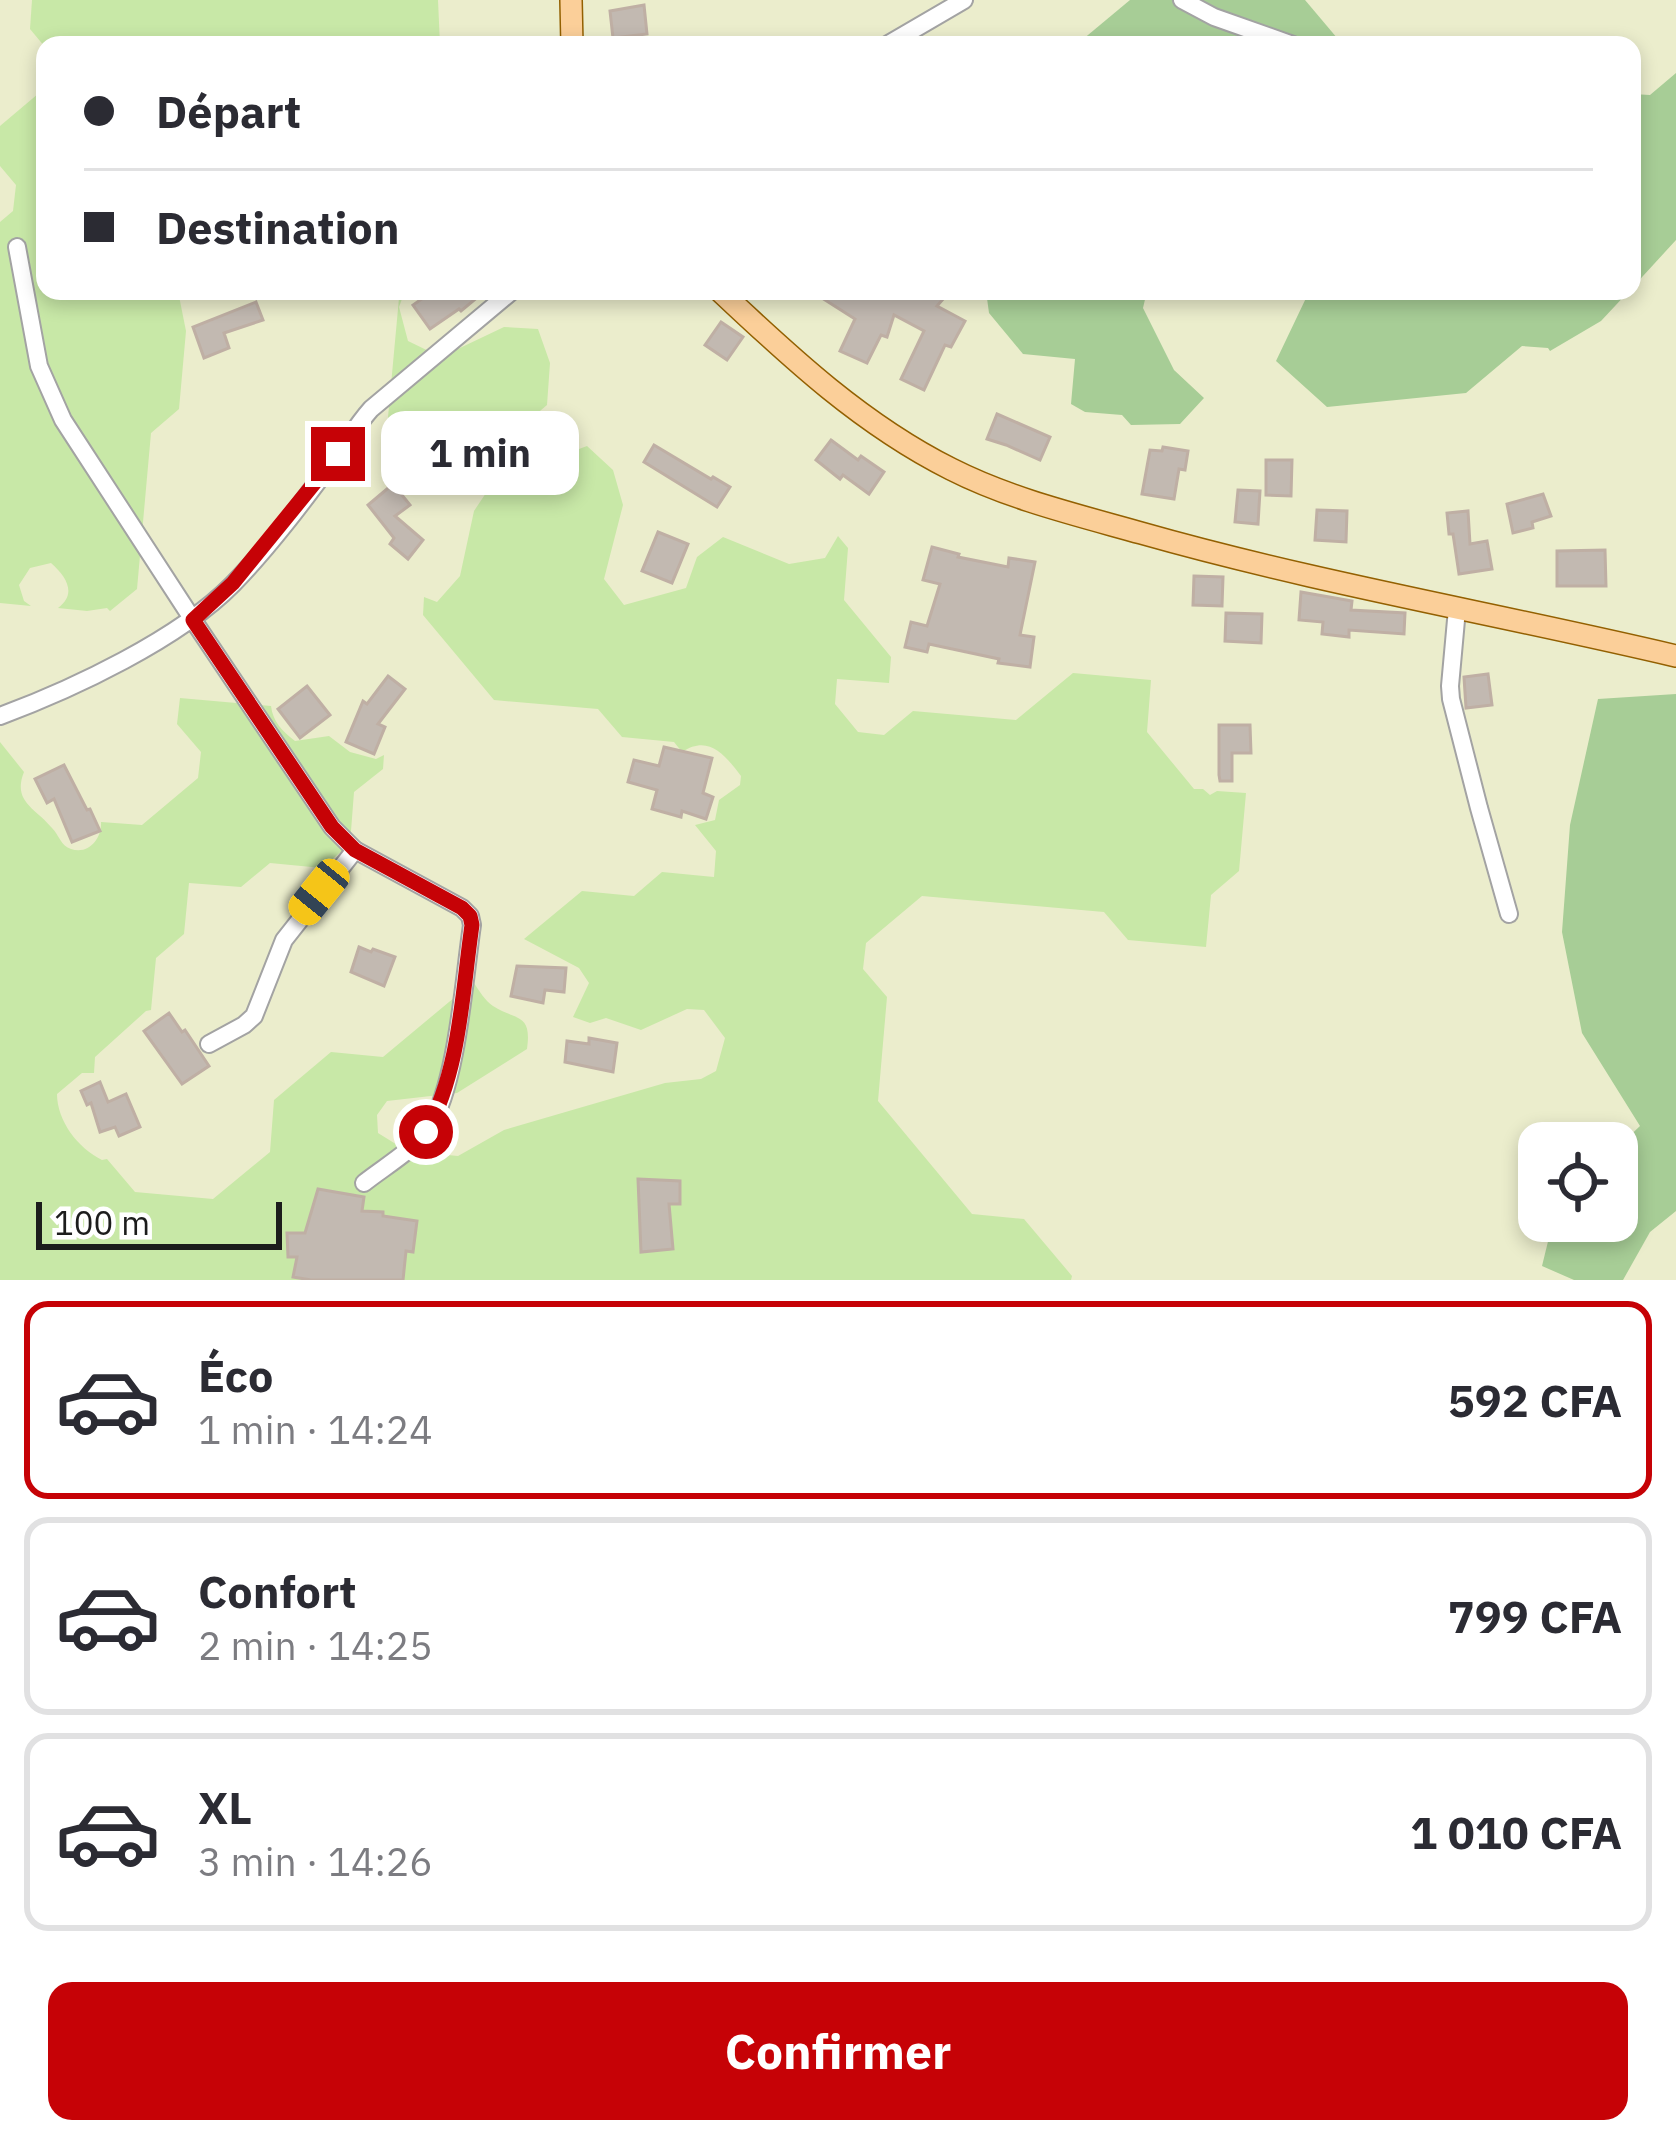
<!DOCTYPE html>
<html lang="fr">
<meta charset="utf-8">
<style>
body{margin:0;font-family:"IBM Plex Sans",sans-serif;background:#f2f2f3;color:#2b2b33;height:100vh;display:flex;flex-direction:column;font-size:45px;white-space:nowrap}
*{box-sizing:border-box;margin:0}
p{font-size:39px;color:#7c7c81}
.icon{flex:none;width:66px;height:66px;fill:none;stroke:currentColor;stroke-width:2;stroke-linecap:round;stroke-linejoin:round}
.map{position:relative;height:1280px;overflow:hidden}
.sheet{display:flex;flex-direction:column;background:#fff;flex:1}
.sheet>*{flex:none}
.hud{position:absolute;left:36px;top:36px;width:1605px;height:264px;border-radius:24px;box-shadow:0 6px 18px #0003;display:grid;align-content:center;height:264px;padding:0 48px;background:#fff}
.tools{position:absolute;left:1518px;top:1122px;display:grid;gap:24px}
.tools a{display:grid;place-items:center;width:120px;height:120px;border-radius:24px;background:#fff;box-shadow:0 6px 18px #0003;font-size:60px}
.scale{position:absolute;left:36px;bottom:30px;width:246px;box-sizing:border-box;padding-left:12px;border:6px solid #1c1c1c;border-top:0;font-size:33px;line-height:42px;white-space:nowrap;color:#1c1c1c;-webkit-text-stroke:9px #fff;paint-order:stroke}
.end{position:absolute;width:54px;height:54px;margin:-27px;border:15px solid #c60206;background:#fff;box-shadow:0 0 0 6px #fff}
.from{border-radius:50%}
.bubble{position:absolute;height:84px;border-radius:24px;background:#fff;box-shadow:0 6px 18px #0003;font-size:39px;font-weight:800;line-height:84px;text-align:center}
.car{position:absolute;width:36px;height:72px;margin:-36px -18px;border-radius:15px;box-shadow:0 0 9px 3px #0007;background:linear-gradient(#f5c518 24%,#345 0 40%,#f5c518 0 76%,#345 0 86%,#f5c518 0)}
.hud b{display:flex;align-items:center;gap:42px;height:114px;font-size:45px}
.hud b+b{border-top:3px solid #e1e1e2}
.hud i{width:30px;height:30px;background:#2b2b33}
ul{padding:21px 0 0;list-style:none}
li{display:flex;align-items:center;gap:36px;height:198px;margin:0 24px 18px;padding:0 24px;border:6px solid #e1e1e2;border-radius:24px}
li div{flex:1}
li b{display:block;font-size:45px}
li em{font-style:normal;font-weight:800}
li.selected{border-color:#c60206}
li>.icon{width:108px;height:108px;stroke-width:1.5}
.button{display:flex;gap:24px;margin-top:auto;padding:24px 48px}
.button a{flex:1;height:138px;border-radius:24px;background:#c60206;color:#fff;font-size:48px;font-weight:800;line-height:138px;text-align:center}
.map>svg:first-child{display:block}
</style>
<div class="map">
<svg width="1676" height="1280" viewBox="0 0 1676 1280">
<rect width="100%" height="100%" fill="#ede9e2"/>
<path fill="#ebedcc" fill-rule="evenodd" d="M0,0H1676V1280H0ZM45,45H1632V291H45ZM1539,1143H1617V1221H1539Z"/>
<g fill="#c8e8a7">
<polygon points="32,0 438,0 440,45 45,47 30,29"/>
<path d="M45,88V291H178L186,331L179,409L151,433L137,589L110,611L107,608L87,611L58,608C77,594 67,577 51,563L30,568L19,585L24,601L31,606L0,603V222L13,211L16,185L0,166V126Z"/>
<polygon points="393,291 405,291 399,307 408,341 441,357 504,327 538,329 550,363 547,405 499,446 386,439 399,298"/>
<path d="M587,446L613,470L623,505L604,579L624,605L686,588L697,557L723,537L789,564L825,558L838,536L848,548L844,600L891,657L889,683L837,679L835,704L858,732L884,735L913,711L1016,720L1073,673L1151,680L1147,732L1194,789H1203L1210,795L1217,791L1246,793L1239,871L1211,895L1206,947L1128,940L1104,912L922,896L866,943L863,969L887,997L878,1101L972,1214L1024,1219L1072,1276L1071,1280H0V742L24,772C12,802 36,808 52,828C59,835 61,846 71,849C89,855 102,838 101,822L142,825L198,778L201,752L177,724L180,698L271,706C273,722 282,731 295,741L329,736L350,752L376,759L384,755L383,769L354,792L350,844L322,868L270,863L241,887L189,883L184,934L156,958L151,1010L146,1011L95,1057L94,1073H82L57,1094C57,1121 78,1148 102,1160L107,1159L135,1192L213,1199L270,1152L274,1100L331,1052L383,1057L473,982C479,990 485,1001 493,1006C517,1021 532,1013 527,1049L457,1093L387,1101L377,1115L378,1133L407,1151L458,1156L504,1130L665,1083L701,1079L716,1071L725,1038L704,1010L687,1009L641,1030L606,1018L590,1023L573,1017L589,983L579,968L524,939L582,891L634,896L662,872L714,877L716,851L695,825L715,820L719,800L740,785L741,776C725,755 709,734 682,752L674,742L622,737L598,709L494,700L423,615L424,597L437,602L460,576L474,511L494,481Z"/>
</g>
<g fill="#a7cd96">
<polygon points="1130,0 1305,0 1343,45 1076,45"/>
<polygon points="1676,73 1676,240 1632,288 1632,94 1650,95"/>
<polygon points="986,291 1147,291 1143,308 1174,370 1204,398 1180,424 1131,425 1122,415 1085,412 1071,404 1075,359 1023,354 989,313"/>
<polygon points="1313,291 1629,291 1601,321 1550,351 1548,348 1522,346 1466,393 1327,407 1276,361 1307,296"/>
<polygon points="1676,694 1676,1211 1650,1232 1623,1280 1574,1280 1542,1266 1553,1221 1617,1221 1617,1148 1640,1126 1582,1033 1562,932 1570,825 1598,699"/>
</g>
<g fill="#c2b9b1" stroke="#bfafa4" stroke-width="3">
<polygon points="644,5 647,34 613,38 610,11"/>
<polygon points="433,291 485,291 461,311 459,309 430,329 413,305"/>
<polygon points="811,291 950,291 937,306 965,321 951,347 945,345 924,390 901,379 924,331 894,315 887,337 881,335 867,363 840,351 855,319"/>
<polygon points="256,302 263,320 224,333 229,348 204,358 193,327"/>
<polygon points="721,322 743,337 727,360 705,345"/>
<polygon points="997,414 1050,437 1040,460 1006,445 987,439"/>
<polygon points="831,440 858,460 861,456 884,472 869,494 843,475 840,479 816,460"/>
<polygon points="654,445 711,479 713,477 730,487 717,507 644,462"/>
<polygon points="1163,447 1188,451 1185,470 1179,469 1174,499 1142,494 1150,450 1162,451"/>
<polygon points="1266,460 1292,460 1291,496 1266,495"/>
<polygon points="393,484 410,505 395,516 423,540 408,559 390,544 394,538 368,505"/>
<polygon points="1238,490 1260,491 1258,524 1235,522"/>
<polygon points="1543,494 1551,516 1532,522 1533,528 1513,533 1507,504"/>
<polygon points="1317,510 1347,511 1346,542 1315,540"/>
<polygon points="1468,511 1470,544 1487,541 1492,569 1459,574 1453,534 1449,534 1447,513"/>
<polygon points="658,532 688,544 672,583 642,571"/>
<polygon points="932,547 959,554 958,557 1008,567 1009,558 1035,562 1020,635 1034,637 1030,667 998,663 999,659 929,644 927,652 905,647 911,622 927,626 940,584 923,580"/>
<polygon points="1605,550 1606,586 1557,586 1557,551"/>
<polygon points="1194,576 1223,577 1222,606 1193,605"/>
<polygon points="1301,592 1352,601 1351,610 1405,613 1404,634 1349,630 1349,637 1322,634 1323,622 1299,620"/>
<polygon points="1226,613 1262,614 1261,643 1225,641"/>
<polygon points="1488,674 1492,705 1466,708 1464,677"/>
<polygon points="388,676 405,689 378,724 385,727 374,754 346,742 363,701 367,704"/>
<polygon points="307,686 330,715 300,738 278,709"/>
<polygon points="1219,725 1250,725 1251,753 1232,753 1232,781 1220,781 1219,775"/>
<polygon points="664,747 712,758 703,793 713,797 706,819 682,811 681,817 652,809 657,790 628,782 634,760 659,766"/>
<polygon points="64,765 87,810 90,809 100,831 72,842 54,799 47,803 35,779"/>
<polygon points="359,947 371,952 373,949 395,957 384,986 351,972"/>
<polygon points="517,966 566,968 564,992 545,990 543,1003 511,996"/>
<polygon points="169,1013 182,1032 185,1030 209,1066 182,1084 144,1031"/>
<polygon points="589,1038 617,1043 613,1072 565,1062 567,1041 589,1044"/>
<polygon points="100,1082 108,1102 126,1094 140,1127 119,1136 115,1127 100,1132 91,1103 87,1105 81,1091"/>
<polygon points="638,1179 680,1181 680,1204 669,1204 673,1249 641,1252"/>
<polygon points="318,1189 364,1197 362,1211 383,1212 383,1216 417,1221 413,1252 406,1251 403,1280 311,1280 293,1277 297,1257 288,1257 287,1233 305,1233"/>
</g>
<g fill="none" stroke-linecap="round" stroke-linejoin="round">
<g stroke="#a3a3a3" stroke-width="20">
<g id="minor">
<polyline points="1182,0 1214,17 1293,45"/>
<polyline points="887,45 964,0"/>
<polyline points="17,247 39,366 63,420 193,620 332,827 355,850 284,940 254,1016 244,1025 209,1044"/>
<polyline points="1457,609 1450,686 1451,699 1479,808 1509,914"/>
<path d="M0,716C73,689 179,639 233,584C269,547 302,503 333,461C347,443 355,427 371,409L512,291"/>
<path d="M355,850L462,908L470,916L472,925C464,979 457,1085 429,1128C414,1150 384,1167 364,1183"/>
</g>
</g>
<g stroke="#936001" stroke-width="24">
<g id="major">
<polyline points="571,0 572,45"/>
<path d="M720,291C791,358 863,425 951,469C1010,499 1077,515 1141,533C1317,583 1498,614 1676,656"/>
</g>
</g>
<use href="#minor" stroke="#fff" stroke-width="16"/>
<use href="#major" stroke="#fbcf99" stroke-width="21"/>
</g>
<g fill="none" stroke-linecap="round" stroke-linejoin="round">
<path stroke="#c60206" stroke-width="15" d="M338,454L233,583L193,620L332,827L355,850L462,908L470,916L472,925C462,994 460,1071 426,1132"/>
</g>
</svg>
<div class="tools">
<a><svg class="icon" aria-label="locate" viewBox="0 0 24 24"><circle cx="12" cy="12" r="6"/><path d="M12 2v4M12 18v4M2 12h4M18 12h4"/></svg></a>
</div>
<div class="scale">100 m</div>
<i class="end from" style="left:426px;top:1132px"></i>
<i class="end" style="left:338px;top:454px"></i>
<div class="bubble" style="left:381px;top:411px;width:198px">1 min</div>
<i class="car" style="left:319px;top:892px;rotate:219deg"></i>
<div class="hud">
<b><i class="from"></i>Départ</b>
<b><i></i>Destination</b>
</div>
</div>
<section class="sheet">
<ul>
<li class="selected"><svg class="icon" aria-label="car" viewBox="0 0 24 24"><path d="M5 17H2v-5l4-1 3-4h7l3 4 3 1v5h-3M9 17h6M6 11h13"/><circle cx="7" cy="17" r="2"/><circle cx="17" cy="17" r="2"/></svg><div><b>Éco</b><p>1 min · 14:24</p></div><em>592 CFA</em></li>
<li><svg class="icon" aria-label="car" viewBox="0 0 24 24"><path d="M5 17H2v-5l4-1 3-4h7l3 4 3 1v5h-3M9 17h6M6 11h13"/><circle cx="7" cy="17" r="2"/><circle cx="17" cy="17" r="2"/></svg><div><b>Confort</b><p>2 min · 14:25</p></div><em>799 CFA</em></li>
<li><svg class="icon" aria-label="car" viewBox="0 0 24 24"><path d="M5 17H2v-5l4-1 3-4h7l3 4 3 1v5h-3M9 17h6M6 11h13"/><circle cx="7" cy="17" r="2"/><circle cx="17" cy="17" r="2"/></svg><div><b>XL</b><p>3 min · 14:26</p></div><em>1 010 CFA</em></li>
</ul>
<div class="button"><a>Confirmer</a></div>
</section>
